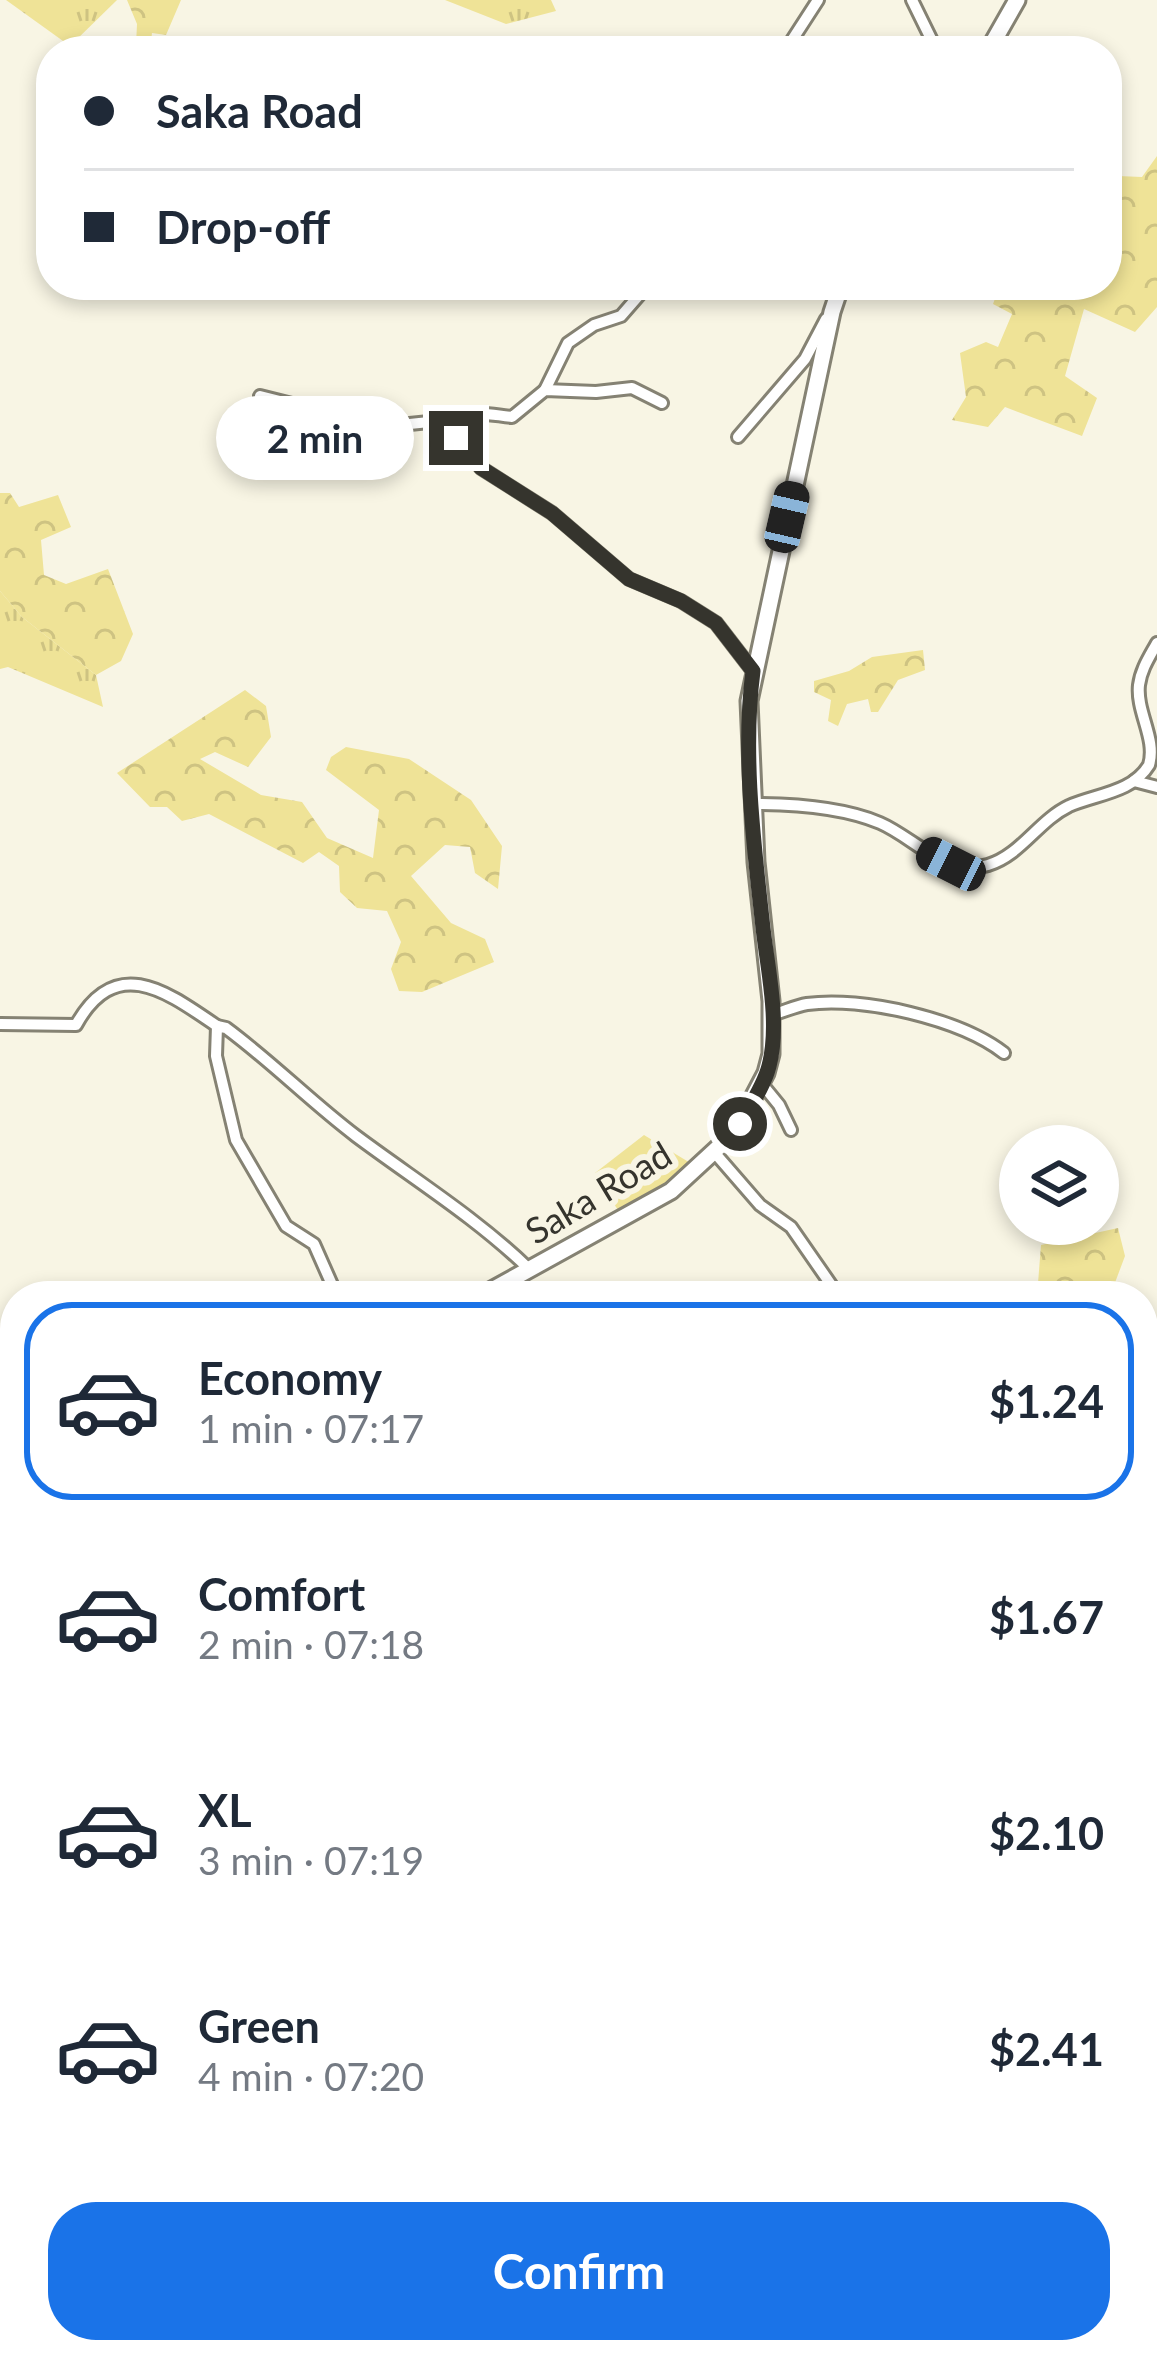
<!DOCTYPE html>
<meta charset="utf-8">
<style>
body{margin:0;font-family:Lato,sans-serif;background:#f2f2f3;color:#1f2937;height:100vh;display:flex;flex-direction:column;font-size:45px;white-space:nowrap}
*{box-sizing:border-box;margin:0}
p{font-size:39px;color:#747a83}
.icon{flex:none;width:66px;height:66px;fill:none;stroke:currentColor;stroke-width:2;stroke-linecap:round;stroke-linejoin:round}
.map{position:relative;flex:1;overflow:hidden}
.panel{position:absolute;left:0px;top:1281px;width:1158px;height:1083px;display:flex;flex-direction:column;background:#fff;border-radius:48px 48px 0 0;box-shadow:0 6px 18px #0003}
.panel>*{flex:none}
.hud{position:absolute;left:36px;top:36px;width:1086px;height:264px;border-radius:48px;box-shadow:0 6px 18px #0003;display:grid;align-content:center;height:264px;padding:0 48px;background:#fff}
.controls{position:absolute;left:999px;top:1125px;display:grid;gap:24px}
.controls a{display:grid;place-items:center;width:120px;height:120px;border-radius:50%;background:#fff;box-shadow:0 6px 18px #0003;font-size:60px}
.end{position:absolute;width:54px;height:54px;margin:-27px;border:15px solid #35342d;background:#fff;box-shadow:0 0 0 6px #fff}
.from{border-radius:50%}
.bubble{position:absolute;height:84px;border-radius:42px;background:#fff;box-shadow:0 6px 18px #0003;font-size:39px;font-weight:700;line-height:84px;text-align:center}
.car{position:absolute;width:36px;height:72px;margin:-36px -18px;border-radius:15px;box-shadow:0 0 9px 3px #0007;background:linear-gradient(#222 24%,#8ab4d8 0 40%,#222 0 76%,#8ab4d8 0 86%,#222 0)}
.hud b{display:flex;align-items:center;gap:42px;height:114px;font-size:45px}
.hud b+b{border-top:3px solid #e0e1e3}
.hud i{width:30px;height:30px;background:#1f2937}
ul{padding:21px 0 0;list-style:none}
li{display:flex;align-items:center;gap:36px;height:198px;margin:0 24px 18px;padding:0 24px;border:6px solid transparent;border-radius:48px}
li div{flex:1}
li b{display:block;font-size:45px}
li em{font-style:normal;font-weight:700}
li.active{border-color:#1a73e8}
li>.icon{width:108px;height:108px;stroke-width:1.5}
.button{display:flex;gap:24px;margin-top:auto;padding:24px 48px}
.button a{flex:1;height:138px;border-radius:48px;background:#1a73e8;color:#fff;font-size:48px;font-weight:700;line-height:138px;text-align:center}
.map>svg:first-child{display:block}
</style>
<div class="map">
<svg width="1157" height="2363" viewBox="0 0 1157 2363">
<defs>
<pattern id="grass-tufts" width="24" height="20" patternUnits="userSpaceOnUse" patternTransform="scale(3)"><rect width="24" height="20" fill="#efe397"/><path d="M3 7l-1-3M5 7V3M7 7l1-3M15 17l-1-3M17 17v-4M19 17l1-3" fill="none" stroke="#cec382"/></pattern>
<pattern id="forest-crowns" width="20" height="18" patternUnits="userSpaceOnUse" patternTransform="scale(3)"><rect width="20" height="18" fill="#efe397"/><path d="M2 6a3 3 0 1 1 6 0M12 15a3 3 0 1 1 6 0" fill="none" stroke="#cec382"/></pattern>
</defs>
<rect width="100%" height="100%" fill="#f8f5e4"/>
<g fill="url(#grass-tufts)">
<polygon points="6,0 117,0 70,46"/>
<polygon points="445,0 551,0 556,11 506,24"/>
<polygon points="0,591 22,617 96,675 103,707 8,667 0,669"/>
<polygon points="644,1135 692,1164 670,1183 619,1212 595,1173"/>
<polygon points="1157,1508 1157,1644 1143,1660 1143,1518"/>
</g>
<g fill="url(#forest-crowns)">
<polygon points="127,0 181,0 166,35 152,33 150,51 141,51 136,45 137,24"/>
<polygon points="1157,156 1157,307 1135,332 1084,309 1065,376 1097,398 1082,436 1005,407 988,427 952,420 966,397 960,353 986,342 998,347 1012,314 993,304 1000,285 1107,285 1107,161 1118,176 1142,177"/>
<polygon points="0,493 10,493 19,507 58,495 71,527 41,540 44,575 66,584 108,569 133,634 121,661 96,675 22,617 0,591"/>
<polygon points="923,650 925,670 898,680 878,712 871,712 868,699 847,704 838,726 828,721 831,700 814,692 814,681 849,671 872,657"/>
<polygon points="245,690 266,706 271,737 248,767 215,752 200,759 261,795 302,802 327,838 373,858 379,810 326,770 331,757 346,747 409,759 471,800 502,846 498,889 475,873 470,847 445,845 411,876 451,923 485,939 494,962 422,992 399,991 391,969 401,942 387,911 357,908 340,892 339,866 319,852 303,863 209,814 182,821 167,807 150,807 117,773"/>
<polygon points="1118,1228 1125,1256 1110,1296 1037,1296 1041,1245"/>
<polygon points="938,2349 1105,2349 1118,2363 954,2363"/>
</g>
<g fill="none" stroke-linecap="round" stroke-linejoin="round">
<g stroke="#858273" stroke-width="16">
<g id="minor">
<polyline points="912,0 937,51"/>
<polyline points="785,51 818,0"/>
<polyline points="545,390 568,343 594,325 621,316 648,285"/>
<polyline points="260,396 300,406 377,434 400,425 458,419"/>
<path d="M662,403L632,388L596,392L545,390L512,417C489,415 466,406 452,429L481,468L552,513L629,579L681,601L716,623L753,671"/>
<polyline points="738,437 805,359 826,319"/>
<polyline points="1134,781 1157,787"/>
<path d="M753,804C793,804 842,807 880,823C915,838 946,878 988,865C1021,855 1038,821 1069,806C1096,794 1132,793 1149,765C1157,739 1136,712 1139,685C1141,669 1150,656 1157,643"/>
<path d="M771,1015C783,1012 795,1006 807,1004C862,996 960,1019 1004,1053"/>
<path d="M0,1024L76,1025C116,953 167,992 217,1026"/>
<polyline points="761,1083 779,1105 791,1130"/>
<polyline points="714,1152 760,1205 791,1227 834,1289 833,1296"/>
<path d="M337,1296L314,1244L286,1226L236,1140L216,1056L217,1026L226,1028C272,1062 311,1102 356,1136C415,1180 475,1217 528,1268"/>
<polyline points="0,1598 15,1590"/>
<polyline points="0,2357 15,2345"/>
</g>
</g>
<g stroke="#858273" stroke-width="21">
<g id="secondary">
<polyline points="988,51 1017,0"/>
<polyline points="481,1296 671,1191 735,1132 766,1073 771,1054 771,1001 756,862 749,701 832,312 841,285"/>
<polyline points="273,2363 274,2349"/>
</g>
</g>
<use href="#minor" stroke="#fff" stroke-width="10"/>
<use href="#secondary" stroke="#fff" stroke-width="15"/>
</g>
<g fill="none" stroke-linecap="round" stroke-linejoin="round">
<path stroke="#35342d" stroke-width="15" d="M456,438L481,468L552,513L629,579L681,601L716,623L753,671C742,755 754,845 763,928C768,971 780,1024 769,1066C764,1086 750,1106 740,1124"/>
</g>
<g text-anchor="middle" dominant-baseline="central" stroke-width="12" stroke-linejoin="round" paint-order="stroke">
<g font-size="36" fill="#35342d" stroke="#f8f5e4">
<text transform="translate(598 1192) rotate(-31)">Saka Road</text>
</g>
</g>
</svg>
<div class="controls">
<a><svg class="icon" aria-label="layers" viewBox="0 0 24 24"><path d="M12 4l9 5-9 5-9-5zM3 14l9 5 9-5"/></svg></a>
</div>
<i class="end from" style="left:740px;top:1124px"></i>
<i class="end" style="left:456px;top:438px"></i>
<div class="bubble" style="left:216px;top:396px;width:198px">2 min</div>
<i class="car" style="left:787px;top:517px;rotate:13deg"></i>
<i class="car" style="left:951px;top:864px;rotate:297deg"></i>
<div class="hud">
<b><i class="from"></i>Saka Road</b>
<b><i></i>Drop-off</b>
</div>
<section class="panel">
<ul>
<li class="active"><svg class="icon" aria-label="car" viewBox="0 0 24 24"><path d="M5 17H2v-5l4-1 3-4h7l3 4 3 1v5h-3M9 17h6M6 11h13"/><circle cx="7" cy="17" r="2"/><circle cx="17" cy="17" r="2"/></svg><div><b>Economy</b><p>1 min · 07:17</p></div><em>$1.24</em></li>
<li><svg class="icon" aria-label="car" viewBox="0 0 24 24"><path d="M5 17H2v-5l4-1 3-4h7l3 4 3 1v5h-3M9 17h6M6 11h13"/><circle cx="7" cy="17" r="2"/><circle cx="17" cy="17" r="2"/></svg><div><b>Comfort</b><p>2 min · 07:18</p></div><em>$1.67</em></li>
<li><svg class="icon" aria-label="car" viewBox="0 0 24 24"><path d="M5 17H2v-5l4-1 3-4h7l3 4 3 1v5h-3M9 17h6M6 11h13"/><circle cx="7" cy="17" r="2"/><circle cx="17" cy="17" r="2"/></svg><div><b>XL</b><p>3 min · 07:19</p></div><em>$2.10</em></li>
<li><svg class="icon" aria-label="car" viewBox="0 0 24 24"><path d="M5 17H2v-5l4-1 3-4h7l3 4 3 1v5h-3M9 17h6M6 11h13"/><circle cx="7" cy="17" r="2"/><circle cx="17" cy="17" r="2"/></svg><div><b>Green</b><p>4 min · 07:20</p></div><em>$2.41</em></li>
</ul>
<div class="button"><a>Confirm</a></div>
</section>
</div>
